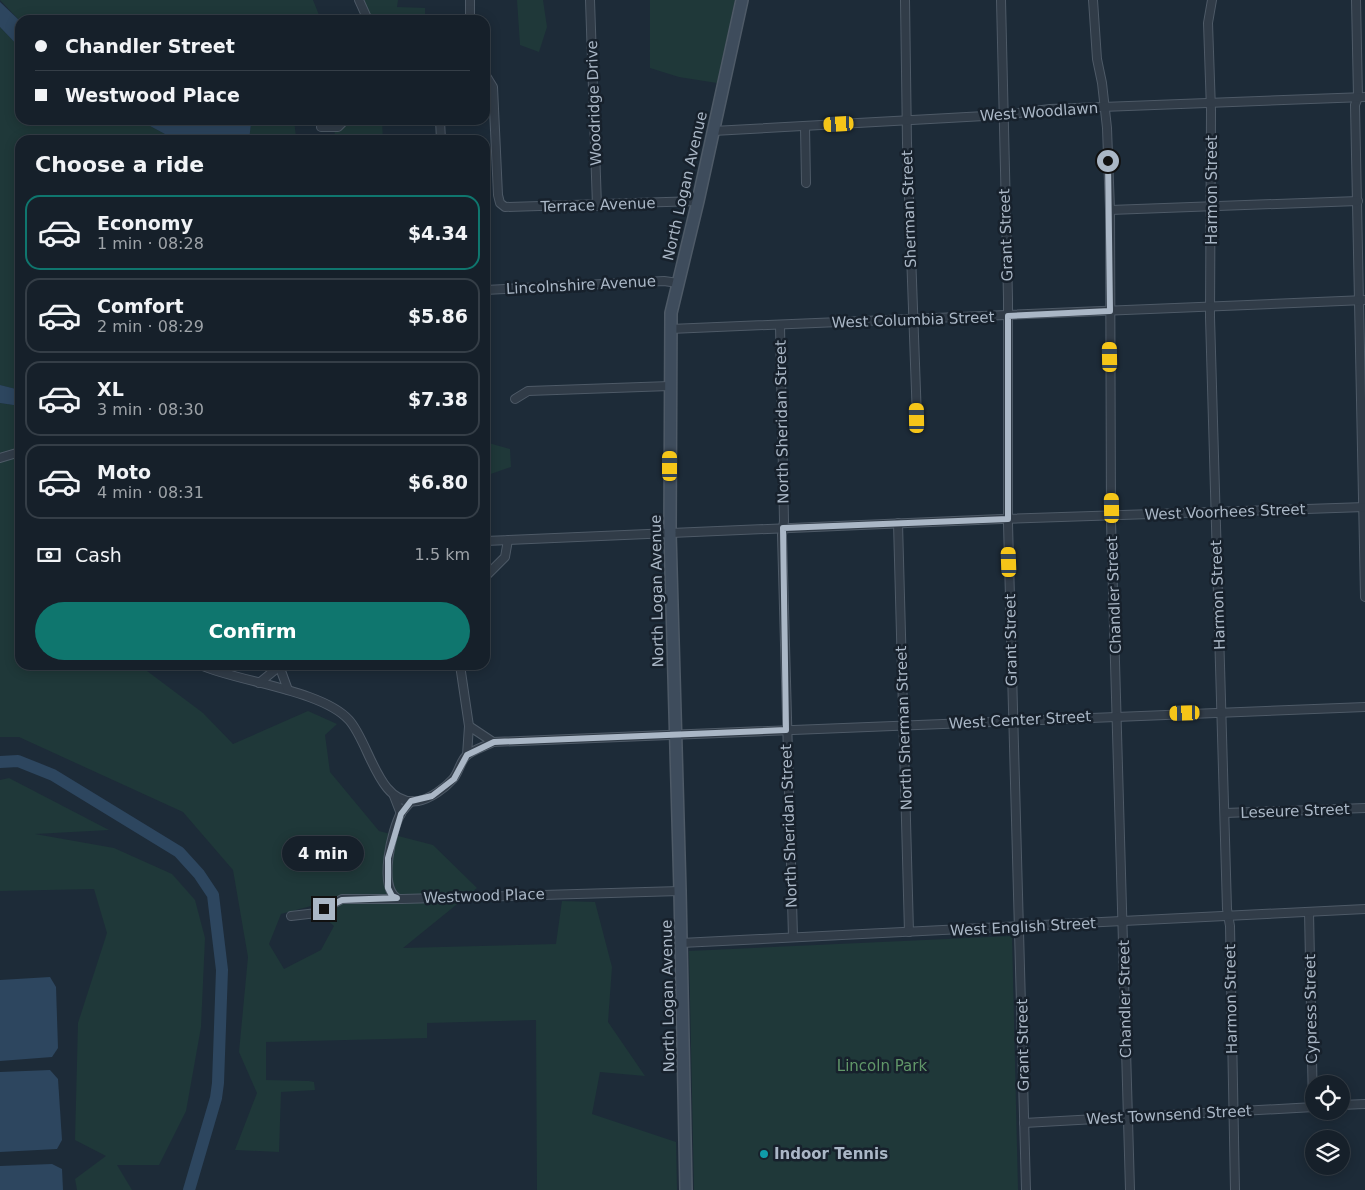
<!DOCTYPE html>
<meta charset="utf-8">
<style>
body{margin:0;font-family:"DejaVu Sans",sans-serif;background:#1f2832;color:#f1f3f6;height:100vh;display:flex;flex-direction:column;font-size:19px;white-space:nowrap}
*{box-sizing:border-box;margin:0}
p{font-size:16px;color:#9ea3a8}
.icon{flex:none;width:28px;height:28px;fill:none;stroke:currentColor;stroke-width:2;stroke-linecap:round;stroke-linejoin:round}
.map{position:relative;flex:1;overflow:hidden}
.details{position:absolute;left:15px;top:135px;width:475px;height:535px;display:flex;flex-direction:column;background:#16202a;border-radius:15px;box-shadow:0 2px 12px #0003,0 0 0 1px #353e47}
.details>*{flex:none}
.guide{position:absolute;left:15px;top:15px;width:475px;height:110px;border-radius:15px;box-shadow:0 2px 12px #0003,0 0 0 1px #353e47;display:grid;align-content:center;height:110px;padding:0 20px;background:#16202a}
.controls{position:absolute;left:1305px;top:1075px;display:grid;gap:10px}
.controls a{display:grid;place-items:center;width:45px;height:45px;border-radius:50%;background:#16202a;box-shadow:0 2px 12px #0003,0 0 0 1px #353e47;font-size:25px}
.end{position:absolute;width:22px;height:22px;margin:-11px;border:6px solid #aab7c6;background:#111;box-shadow:0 0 0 2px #111}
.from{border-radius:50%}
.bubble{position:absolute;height:35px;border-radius:18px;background:#16202a;box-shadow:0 2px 12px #0003,0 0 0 1px #353e47;font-size:16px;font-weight:600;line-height:35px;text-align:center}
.car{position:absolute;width:15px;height:30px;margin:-15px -8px;border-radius:6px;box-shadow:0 0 4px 1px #0007;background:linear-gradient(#f5c518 24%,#345 0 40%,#f5c518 0 76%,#345 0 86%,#f5c518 0)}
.guide b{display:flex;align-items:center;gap:18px;height:48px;font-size:19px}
.guide b+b{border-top:1px solid #353e47}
.guide i{width:12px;height:12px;background:#f1f3f6}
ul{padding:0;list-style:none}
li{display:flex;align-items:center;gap:15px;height:75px;margin:0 10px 8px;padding:0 10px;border:2px solid #353e47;border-radius:15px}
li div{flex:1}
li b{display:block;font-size:19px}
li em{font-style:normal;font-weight:600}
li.selected{border-color:#0f766e}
li>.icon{width:45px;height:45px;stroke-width:1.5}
h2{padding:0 20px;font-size:22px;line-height:60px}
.pay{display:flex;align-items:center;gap:12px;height:55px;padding:0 20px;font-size:19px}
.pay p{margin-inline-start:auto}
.button{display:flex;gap:10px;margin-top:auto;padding:10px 20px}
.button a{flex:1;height:58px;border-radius:30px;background:#0f766e;color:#fff;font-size:20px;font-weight:600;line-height:58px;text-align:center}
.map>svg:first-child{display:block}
</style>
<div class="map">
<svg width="1365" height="1190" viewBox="0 0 1365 1190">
<rect width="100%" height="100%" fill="#1d2b38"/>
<g fill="#1f3839" fill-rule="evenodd">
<polygon points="0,0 313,0 321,20 20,21"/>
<polygon points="364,0 398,0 397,7 425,8 425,20 372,20"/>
<polygon points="517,0 543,0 547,27 539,52 520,45"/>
<polygon points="650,0 735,0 717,83 679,77 650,68"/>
<polygon points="0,27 20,48 20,120 139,120 176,140 20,140 20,390 0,385"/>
<polygon points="243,120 294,120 296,137 320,136 324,140 249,140 251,124"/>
<polygon points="334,120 382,120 383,140 335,140"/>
<path d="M0,403L20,406V665H139L203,713L233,744L308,711L337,724L325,735L330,772L379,831L433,845L477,888L403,948L556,944L562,901L595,902L612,967L608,1022L645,1076L600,1072L592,1114L676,1142L677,1190H537L536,1020L427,1023V1038L266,1042V1080L309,1081L314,1082L315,1090L281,1092L279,1152L235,1150L257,1093L239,1052L248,957L233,870L183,812L19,737H0ZM311,906L334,926L321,950L284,969L269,944L281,914Z"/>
<polygon points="485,442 510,449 511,467 485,476"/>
<polygon points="9,778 109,830 35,834 114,848 172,874 195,900 205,938 201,1027 186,1111 159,1165 117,1165 132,1190 77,1190 75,1179 106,1156 75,1140 78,1023 107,933 94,889 0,891 0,780"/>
<polygon points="1012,936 1018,1190 694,1190 689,951"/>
</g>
<g fill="#2d465f">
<polygon points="0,2 20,21 20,48 0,27"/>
<polygon points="139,120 243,120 251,124 249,140 176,140"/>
<polygon points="0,385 20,390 20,406 0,403"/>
<polygon points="50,977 56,987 58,1048 52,1057 0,1061 0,980"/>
<polygon points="50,1070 58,1079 62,1140 57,1149 0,1152 0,1072"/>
<polygon points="52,1164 62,1169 63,1190 0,1190 0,1166"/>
</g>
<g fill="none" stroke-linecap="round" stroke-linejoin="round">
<polyline stroke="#2d465f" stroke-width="12" points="0,762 18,761 53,775 179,852 199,874 213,895 222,970 218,1083 216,1098 189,1190"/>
<g stroke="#4e5a67" stroke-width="10">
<g id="street">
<polyline points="359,0 368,20"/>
<polyline points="590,0 597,206"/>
<polyline points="905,0 907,143 917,419"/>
<polyline points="1001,0 1008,298 1008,524 1026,1190"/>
<polyline points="1093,0 1097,59 1102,83 1107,128 1110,210 1111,521 1130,1190"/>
<polyline points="1212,0 1208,23 1211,110 1210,317 1227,909 1230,926 1235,1190"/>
<polyline points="1356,0 1358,97 1355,105 1365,597"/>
<polyline points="470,20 470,0"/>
<polyline points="485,74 493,87 498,195 500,203 505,207 698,201"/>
<polyline points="440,120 441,140"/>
<polyline points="805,126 806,183"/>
<polyline points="321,127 338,127 345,120"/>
<polyline points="713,131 1003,115 1050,109 1365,97"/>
<polyline points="1110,210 1358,201"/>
<polyline points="485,290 664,281 678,283"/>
<polyline points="780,326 784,521 782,535 793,937"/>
<polyline points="670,329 1365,300"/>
<polyline points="515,399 528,391 670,386"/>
<polyline points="0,458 20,452"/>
<polyline points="898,523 909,932"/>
<polyline points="485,541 1001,519 1365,507"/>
<polyline points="485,577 505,557 508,540"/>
<path d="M200,665C239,682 322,690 349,720C370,743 378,807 418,801C430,799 445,788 453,779C459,772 460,762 466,756C472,750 486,746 493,742L1365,707"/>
<polyline points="460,665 469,726 493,742"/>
<polyline points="280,668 288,690"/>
<polyline points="259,683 281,665"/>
<polyline points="467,755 469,726"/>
<polyline points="394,796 401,814"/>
<polyline points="1225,813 1365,808"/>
<path d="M397,898C378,887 392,829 401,813C404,809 408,805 411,801"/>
<polyline points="1309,912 1313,1107"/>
<polyline points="291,916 317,913 342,899 402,899 680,891"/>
<polyline points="681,943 1365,909"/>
<polyline points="1341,1105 1365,1104"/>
<polyline points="1024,1123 1314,1107"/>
</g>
</g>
<g stroke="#4e5a67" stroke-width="14">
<polyline id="secondary" points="686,1190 680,891 670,533 671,313 698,201 742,0"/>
</g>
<use href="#street" stroke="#313c48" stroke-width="8"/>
<use href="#secondary" stroke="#3e4c5c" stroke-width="11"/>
</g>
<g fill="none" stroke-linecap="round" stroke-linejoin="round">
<polyline stroke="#aab7c6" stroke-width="6" points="324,909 342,900 397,898 392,896 388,888 388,858 401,814 411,801 432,796 454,779 467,755 494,742 786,730 783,528 1008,519 1008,316 1110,311 1108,161"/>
</g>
<circle fill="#0f9aa8" stroke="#17212c" stroke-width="2" cx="764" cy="1154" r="5"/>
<g text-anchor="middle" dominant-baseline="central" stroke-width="5" stroke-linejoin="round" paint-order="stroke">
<g font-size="15" fill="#aab7c6" stroke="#17212c">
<text transform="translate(594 103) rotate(-92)">Woodridge Drive</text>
<text transform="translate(1039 112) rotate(-4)">West Woodlawn</text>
<text transform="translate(685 186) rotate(-77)">North Logan Avenue</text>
<text transform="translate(1212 190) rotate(-90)">Harmon Street</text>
<text transform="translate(598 205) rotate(-2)">Terrace Avenue</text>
<text transform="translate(909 209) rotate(-92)">Sherman Street</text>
<text transform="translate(1006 235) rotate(-92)">Grant Street</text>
<text transform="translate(581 285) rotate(-3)">Lincolnshire Avenue</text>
<text transform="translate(913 320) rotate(-2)">West Columbia Street</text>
<text transform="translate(782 422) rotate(-91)">North Sheridan Street</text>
<text transform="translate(1225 512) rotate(-2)">West Voorhees Street</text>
<text transform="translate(657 591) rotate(-91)">North Logan Avenue</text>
<text transform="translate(1114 595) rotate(-92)">Chandler Street</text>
<text transform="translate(1218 595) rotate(-92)">Harmon Street</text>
<text transform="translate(1011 640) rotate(-91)">Grant Street</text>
<text transform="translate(1020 720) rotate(-3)">West Center Street</text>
<text transform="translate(904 728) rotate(-92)">North Sherman Street</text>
<text transform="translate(1295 811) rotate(-2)">Leseure Street</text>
<text transform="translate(789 826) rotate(-92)">North Sheridan Street</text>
<text transform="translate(484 896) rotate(-2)">Westwood Place</text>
<text transform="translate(1023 927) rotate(-3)">West English Street</text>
<text transform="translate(668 996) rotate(-91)">North Logan Avenue</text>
<text transform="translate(1125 999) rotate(-91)">Chandler Street</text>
<text transform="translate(1231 999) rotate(-91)">Harmon Street</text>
<text transform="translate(1311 1009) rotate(-91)">Cypress Street</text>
<text transform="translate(1023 1045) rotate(-91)">Grant Street</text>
<text transform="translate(1169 1115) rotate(-3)">West Townsend Street</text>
</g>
<g font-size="15" fill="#619769" stroke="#17212c">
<text x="882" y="1066">Lincoln Park</text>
</g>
<g font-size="15" font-weight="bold" fill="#aab7c6" stroke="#17212c" text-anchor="start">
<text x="774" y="1154">Indoor Tennis</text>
</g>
</g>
</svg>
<div class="controls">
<a><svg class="icon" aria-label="locate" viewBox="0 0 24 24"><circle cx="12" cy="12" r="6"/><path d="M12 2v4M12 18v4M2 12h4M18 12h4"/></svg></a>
<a><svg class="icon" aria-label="layers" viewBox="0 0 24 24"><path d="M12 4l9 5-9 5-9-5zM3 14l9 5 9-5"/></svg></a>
</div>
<i class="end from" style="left:1108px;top:161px"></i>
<i class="end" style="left:324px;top:909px"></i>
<div class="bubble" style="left:282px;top:836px;width:82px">4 min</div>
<i class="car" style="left:839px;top:124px;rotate:267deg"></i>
<i class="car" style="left:1110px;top:357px;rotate:359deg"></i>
<i class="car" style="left:917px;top:418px;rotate:359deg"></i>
<i class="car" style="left:670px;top:466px;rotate:0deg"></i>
<i class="car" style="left:1112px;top:508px;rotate:359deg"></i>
<i class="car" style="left:1009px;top:562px;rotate:358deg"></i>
<i class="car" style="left:1185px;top:713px;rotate:268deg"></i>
<div class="guide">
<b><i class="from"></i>Chandler Street</b>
<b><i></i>Westwood Place</b>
</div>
<section class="details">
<h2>Choose a ride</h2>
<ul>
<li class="selected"><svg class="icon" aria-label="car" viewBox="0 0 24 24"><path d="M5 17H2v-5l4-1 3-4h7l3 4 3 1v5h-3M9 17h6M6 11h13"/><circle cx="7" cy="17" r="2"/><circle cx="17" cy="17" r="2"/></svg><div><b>Economy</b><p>1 min · 08:28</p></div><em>$4.34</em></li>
<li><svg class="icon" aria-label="car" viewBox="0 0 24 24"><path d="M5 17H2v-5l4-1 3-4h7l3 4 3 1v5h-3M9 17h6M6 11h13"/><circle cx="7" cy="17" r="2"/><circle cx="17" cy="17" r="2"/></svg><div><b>Comfort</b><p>2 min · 08:29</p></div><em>$5.86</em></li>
<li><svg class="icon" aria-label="car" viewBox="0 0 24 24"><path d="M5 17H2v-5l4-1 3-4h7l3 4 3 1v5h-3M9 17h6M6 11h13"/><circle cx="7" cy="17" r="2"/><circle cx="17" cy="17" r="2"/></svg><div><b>XL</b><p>3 min · 08:30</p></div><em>$7.38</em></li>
<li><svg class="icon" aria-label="car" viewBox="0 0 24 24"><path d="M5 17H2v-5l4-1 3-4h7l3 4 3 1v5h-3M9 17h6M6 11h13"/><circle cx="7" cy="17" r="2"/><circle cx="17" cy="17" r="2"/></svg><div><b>Moto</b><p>4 min · 08:31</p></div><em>$6.80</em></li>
</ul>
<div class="pay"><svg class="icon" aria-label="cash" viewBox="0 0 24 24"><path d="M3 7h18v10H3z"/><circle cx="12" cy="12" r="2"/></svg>Cash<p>1.5 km</p></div>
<div class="button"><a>Confirm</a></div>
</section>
</div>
